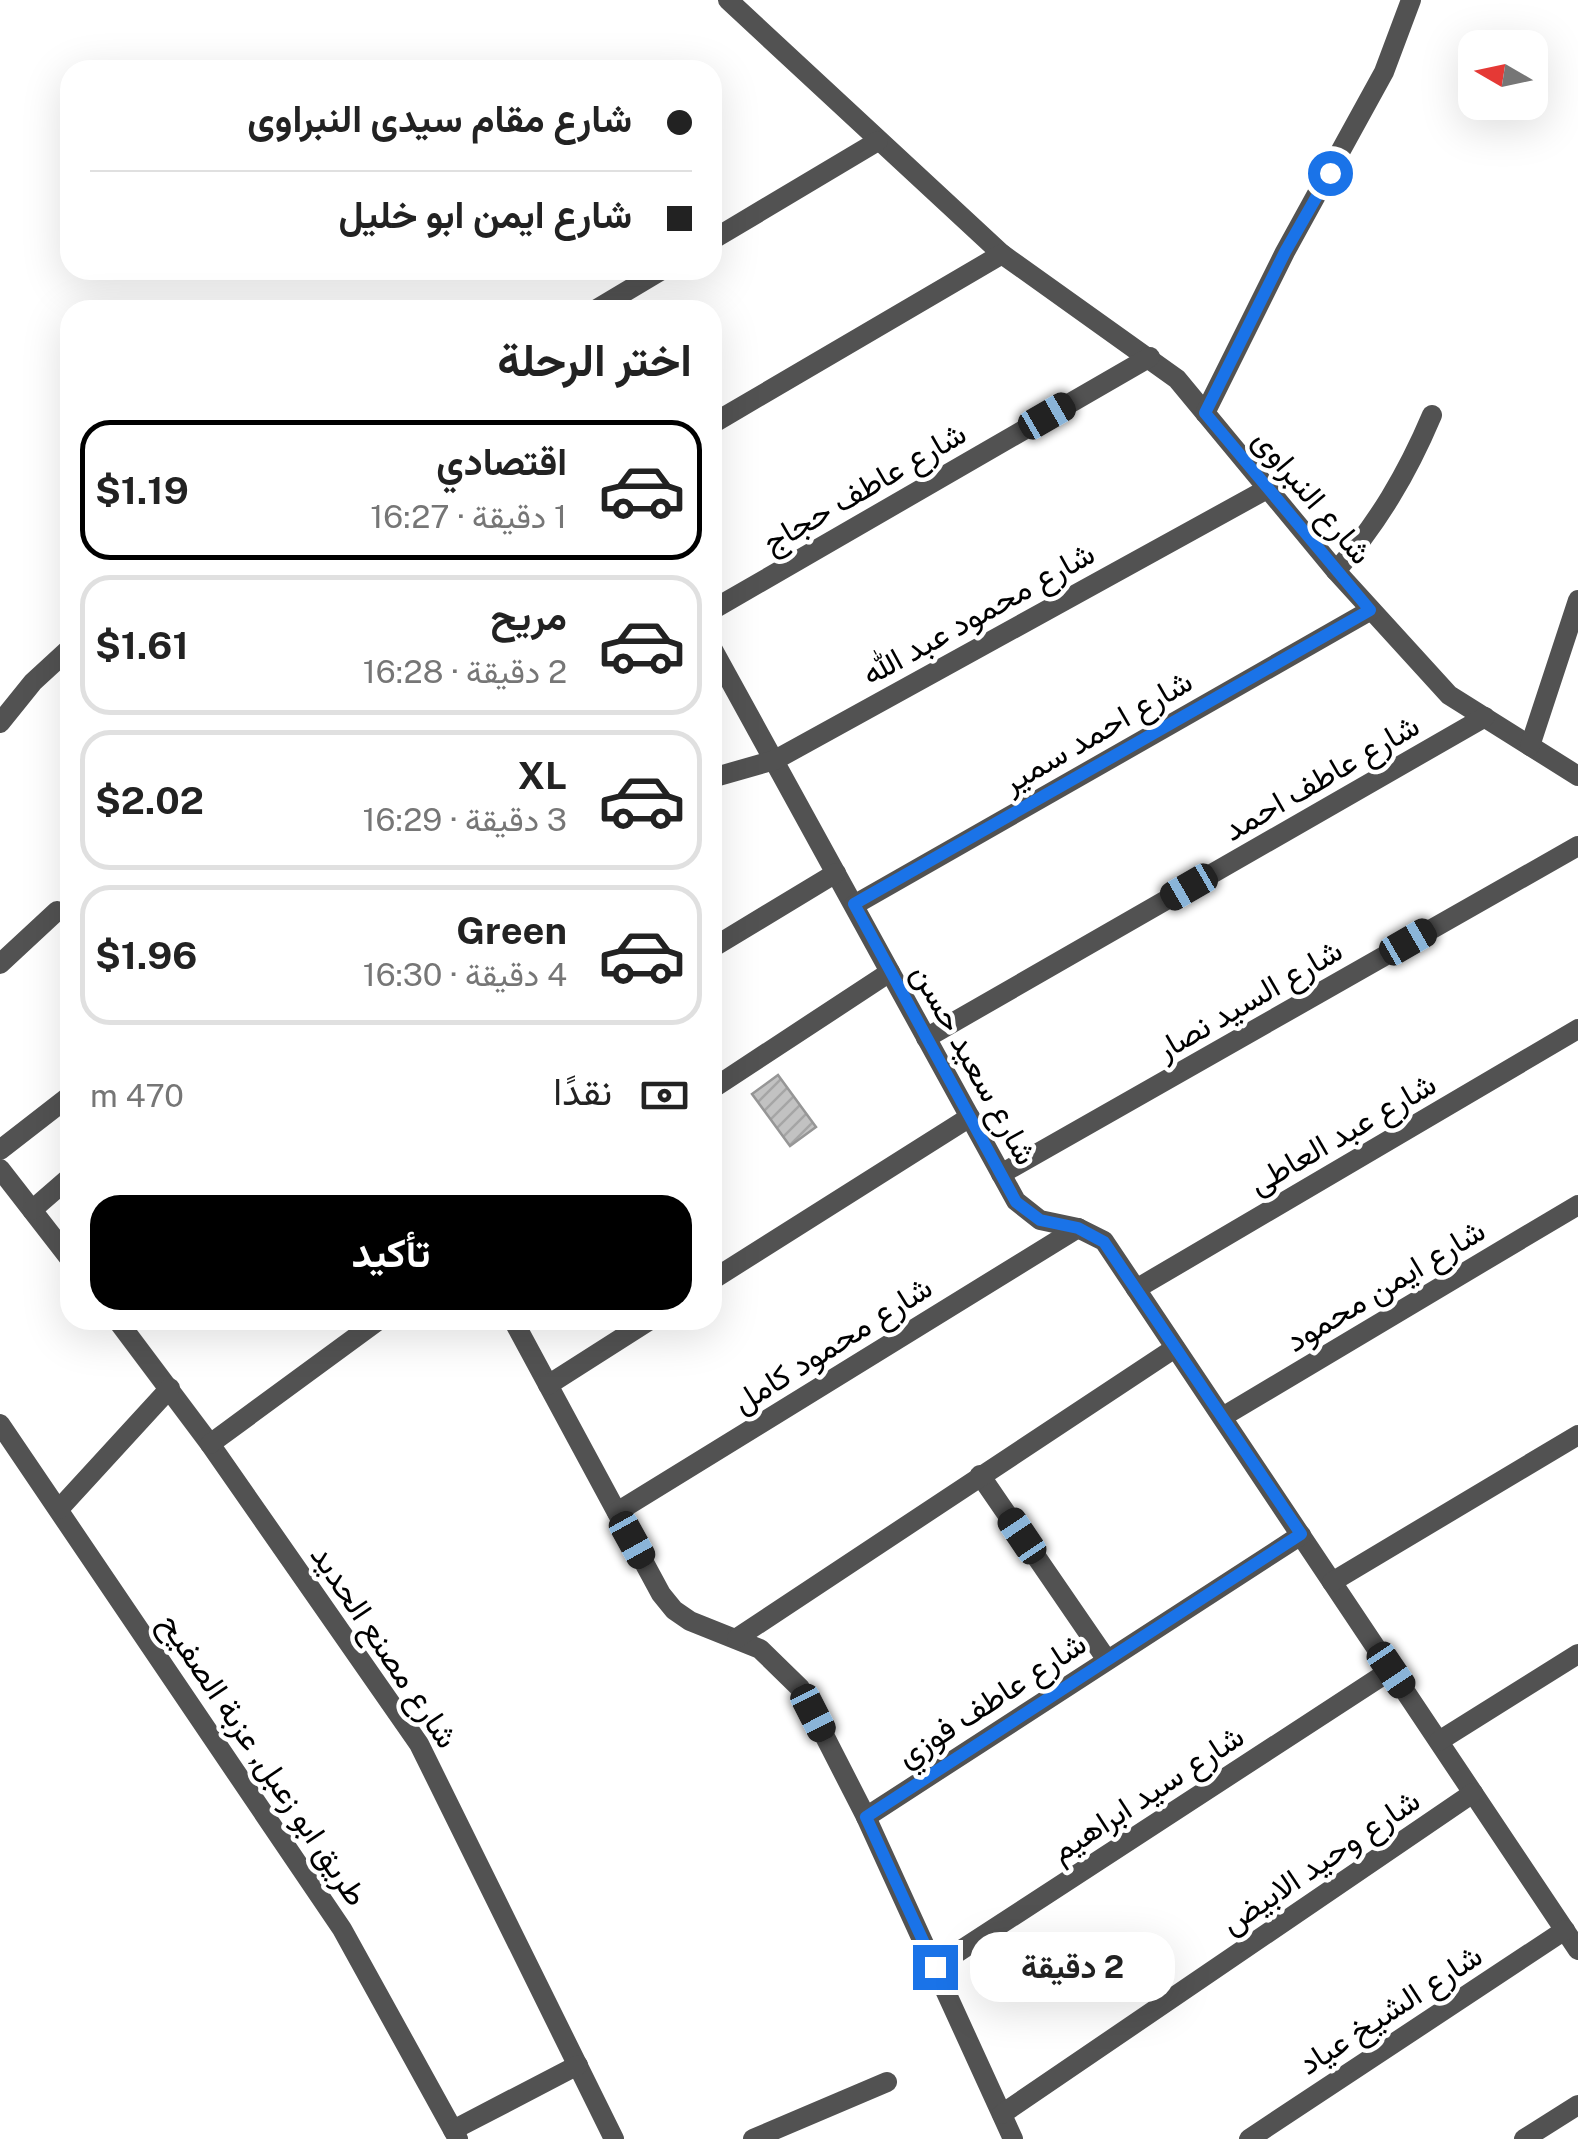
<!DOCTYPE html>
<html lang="ar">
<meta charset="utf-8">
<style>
body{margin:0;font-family:"Public Sans",Vazirmatn,sans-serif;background:#f6f6f6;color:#222;direction:rtl;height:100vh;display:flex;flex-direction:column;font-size:38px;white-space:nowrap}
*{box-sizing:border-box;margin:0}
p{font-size:32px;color:#767676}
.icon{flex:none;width:55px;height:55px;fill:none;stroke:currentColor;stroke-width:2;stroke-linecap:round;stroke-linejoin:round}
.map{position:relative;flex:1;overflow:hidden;direction:ltr}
.drawer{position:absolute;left:60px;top:300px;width:662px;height:1030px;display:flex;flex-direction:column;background:#fff;border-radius:30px;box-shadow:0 10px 40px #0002;direction:rtl}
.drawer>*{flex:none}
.hud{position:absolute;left:60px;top:60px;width:662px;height:220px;border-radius:30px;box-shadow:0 10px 40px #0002;direction:rtl;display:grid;align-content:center;height:220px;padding:0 30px;background:#fff}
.needle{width:65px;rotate:279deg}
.fabs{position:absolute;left:1458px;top:30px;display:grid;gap:20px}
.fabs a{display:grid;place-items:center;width:90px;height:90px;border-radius:20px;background:#fff;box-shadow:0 10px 40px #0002;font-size:50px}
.end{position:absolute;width:45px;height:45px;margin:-22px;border:12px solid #1a73e8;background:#fff;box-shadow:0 0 0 5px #fff}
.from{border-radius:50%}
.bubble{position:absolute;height:70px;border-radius:30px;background:#fff;box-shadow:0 10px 40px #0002;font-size:32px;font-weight:700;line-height:70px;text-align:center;direction:rtl}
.car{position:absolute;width:30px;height:60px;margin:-30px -15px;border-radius:12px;box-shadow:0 0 8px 2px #0007;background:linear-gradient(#222 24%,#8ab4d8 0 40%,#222 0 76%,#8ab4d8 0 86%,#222 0)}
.hud b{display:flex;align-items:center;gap:35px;height:95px;font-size:38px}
.hud b+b{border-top:2px solid #e0e0e0}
.hud i{width:25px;height:25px;background:#222}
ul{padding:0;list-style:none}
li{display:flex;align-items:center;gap:30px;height:140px;margin:0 20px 15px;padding:0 10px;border:5px solid #e0e0e0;border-radius:30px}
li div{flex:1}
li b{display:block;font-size:38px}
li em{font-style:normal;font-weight:700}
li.active{border-color:#000}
li>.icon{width:90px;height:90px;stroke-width:1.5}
h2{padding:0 30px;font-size:45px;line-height:120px}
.pay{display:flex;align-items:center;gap:25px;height:110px;padding:0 30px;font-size:38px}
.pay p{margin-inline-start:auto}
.cta{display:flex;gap:20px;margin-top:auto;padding:20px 30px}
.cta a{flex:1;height:115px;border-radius:30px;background:#000;color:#fff;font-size:40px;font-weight:700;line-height:115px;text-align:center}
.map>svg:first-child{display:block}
</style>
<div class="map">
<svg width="1578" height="2139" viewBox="0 0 1578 2139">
<defs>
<pattern id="building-hatch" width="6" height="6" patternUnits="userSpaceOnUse" patternTransform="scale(2.5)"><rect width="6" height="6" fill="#c2c2c2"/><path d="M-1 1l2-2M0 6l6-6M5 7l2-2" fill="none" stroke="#a5a5a5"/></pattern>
</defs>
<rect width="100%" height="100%" fill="#fff"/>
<polygon fill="url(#building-hatch)" stroke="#969696" stroke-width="2.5" points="778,1075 816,1127 790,1146 752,1094"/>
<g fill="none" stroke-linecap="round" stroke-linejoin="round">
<g stroke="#525252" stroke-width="20">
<polyline points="728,0 1002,254 1177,379 1336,571 1449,695 1578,776"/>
<polyline points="712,240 878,141"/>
<polyline points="595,310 662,270"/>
<polyline points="1205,413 1285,252 1384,72 1411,0"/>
<polyline points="712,424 1002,254"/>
<path d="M1336,571C1378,523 1407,474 1432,415"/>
<polyline points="712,610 1150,357"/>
<polyline points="712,648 1016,1201 1040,1220 1078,1228 1104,1241 1578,1950"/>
<polyline points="0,723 33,682 70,648"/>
<polyline points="1530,746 1578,600"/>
<polyline points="712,778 775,760 1267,489"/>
<polyline points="854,905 1371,610"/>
<polyline points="712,948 836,873"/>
<polyline points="0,964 57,911"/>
<polyline points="926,1038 1485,717"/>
<polyline points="712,1089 890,972"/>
<polyline points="0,1150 67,1098"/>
<polyline points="0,1169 70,1259"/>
<polyline points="1001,1174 1578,846"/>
<polyline points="32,1210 70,1177"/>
<polyline points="712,1280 970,1117"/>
<polyline points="1136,1289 1578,1029"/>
<polyline points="117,1320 210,1444 419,1744 614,2139"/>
<polyline points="513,1320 661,1594 674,1610 690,1621 760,1649 800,1688 866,1817 1013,2139"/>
<polyline points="548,1385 650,1320"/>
<polyline points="1224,1416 1578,1205"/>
<polyline points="0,1424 342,1929 458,2139"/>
<polyline points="210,1444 379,1320"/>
<polyline points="980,1475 1107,1660"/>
<polyline points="59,1509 170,1388"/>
<polyline points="617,1512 1078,1228"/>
<polyline points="1332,1582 1578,1435"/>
<polyline points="737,1638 1175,1348"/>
<polyline points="1439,1741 1578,1654"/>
<polyline points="866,1817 1301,1535"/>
<polyline points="935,1967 1391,1670"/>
<polyline points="1002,2114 1473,1793"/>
<polyline points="453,2130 578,2065"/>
<polyline points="753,2139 887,2082"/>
<polyline points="1249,2139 1565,1930"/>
<polyline points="1524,2139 1578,2105"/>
</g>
</g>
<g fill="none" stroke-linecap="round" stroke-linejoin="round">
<polyline stroke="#1a73e8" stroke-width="12" points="935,1967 866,1817 1301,1534 1104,1242 1078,1228 1040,1220 1016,1202 854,904 1370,610 1205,413 1285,252 1330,173"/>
</g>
<g text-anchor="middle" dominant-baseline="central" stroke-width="9" stroke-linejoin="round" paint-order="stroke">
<g font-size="32" fill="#000" stroke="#fff">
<text transform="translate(864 487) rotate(-30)">شارع عاطف حجاج</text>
<text transform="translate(1313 496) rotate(50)">شارع النبراوى</text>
<text transform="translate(978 613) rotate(-29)">شارع محمود عبد الله</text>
<text transform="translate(1097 731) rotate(-30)">شارع احمد سمير</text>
<text transform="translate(1321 777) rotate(-30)">شارع عاطف احمد</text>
<text transform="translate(1249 999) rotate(-30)">شارع السيد نصار</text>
<text transform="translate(975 1064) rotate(61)">شارع سعيد حسن</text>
<text transform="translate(1342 1133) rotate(-30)">شارع عبد العاطى</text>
<text transform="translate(1385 1285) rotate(-31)">شارع ايمن محمود</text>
<text transform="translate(832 1344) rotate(-32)">شارع محمود كامل</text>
<text transform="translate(385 1646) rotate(56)">شارع مصنع الحديد</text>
<text transform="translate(991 1699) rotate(-33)">شارع عاطف فوزي</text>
<text transform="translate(264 1759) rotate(56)">طريق ابو زعبل, عزبة الصفيح</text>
<text transform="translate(1147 1793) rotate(-33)">شارع سيد ابراهيم</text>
<text transform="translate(1320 1861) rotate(-34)">شارع وحيد الابيض</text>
<text transform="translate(1390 2009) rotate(-33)">شارع الشيخ عياد</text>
</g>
</g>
</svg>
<div class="fabs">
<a><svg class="needle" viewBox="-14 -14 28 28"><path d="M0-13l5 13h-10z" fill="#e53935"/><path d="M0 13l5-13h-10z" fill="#767676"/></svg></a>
</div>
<i class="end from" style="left:1330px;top:173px"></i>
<i class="end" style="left:935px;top:1967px"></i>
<div class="bubble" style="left:970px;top:1932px;width:205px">2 دقيقة</div>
<i class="car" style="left:1047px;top:416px;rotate:60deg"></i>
<i class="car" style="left:1189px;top:887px;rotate:240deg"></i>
<i class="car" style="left:1408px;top:942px;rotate:60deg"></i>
<i class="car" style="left:1022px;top:1536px;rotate:326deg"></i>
<i class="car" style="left:632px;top:1540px;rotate:151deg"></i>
<i class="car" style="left:1391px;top:1670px;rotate:146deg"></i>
<i class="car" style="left:813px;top:1713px;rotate:153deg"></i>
<div class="hud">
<b><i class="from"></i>شارع مقام سيدى النبراوى</b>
<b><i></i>شارع ايمن ابو خليل</b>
</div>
<section class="drawer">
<h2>اختر الرحلة</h2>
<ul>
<li class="active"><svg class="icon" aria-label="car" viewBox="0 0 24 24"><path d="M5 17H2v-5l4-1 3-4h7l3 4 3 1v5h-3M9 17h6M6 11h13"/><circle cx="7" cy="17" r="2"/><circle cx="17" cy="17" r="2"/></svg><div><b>اقتصادي</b><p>1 دقيقة · 16:27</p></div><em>$1.19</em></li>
<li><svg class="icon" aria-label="car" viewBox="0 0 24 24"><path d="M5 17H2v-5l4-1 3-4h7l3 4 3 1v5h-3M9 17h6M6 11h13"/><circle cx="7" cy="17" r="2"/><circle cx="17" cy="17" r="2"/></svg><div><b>مريح</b><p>2 دقيقة · 16:28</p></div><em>$1.61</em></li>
<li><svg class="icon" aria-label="car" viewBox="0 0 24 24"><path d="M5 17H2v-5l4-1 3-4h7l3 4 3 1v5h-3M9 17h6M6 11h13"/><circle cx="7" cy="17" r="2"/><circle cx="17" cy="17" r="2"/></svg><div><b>XL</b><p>3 دقيقة · 16:29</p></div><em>$2.02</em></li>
<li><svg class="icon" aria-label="car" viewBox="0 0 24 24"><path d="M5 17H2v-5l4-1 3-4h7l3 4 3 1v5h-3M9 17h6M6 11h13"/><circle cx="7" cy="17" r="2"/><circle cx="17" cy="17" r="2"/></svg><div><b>Green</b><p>4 دقيقة · 16:30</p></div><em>$1.96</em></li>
</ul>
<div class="pay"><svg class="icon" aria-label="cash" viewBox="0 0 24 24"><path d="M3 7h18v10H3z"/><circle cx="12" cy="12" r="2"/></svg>نقدًا<p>470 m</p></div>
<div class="cta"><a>تأكيد</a></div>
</section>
</div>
